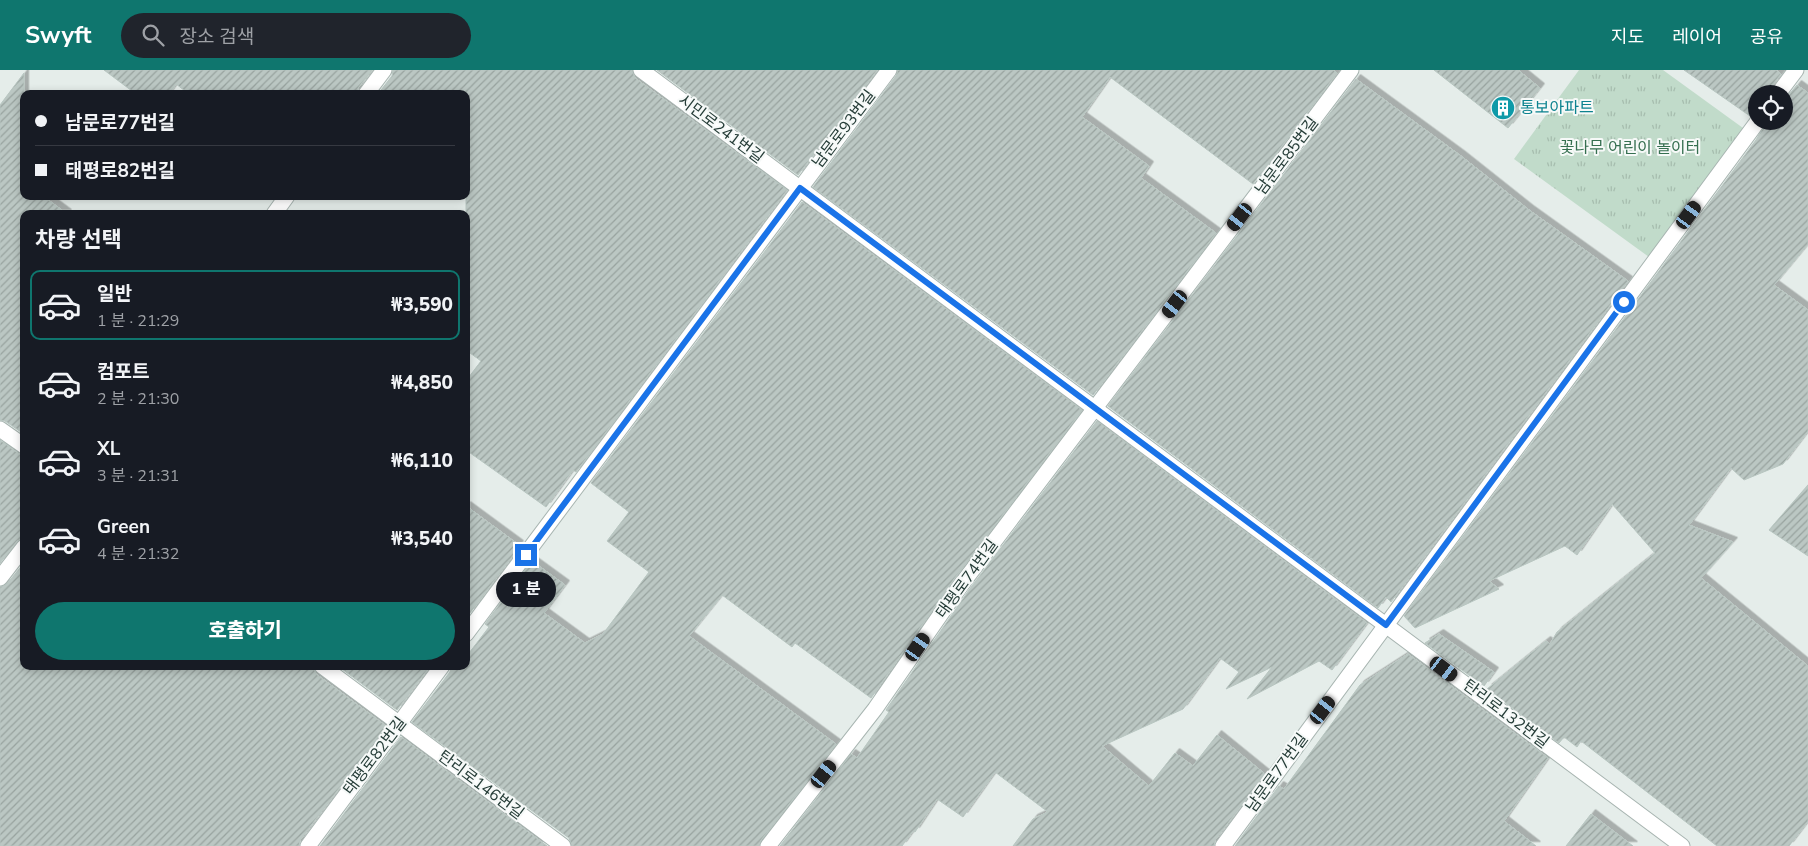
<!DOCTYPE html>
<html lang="ko">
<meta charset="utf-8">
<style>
body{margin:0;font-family:"Nunito Sans","Noto Sans KR",sans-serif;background:#20242c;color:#f1f3f6;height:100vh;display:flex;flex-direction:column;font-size:19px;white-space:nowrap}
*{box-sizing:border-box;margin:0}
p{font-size:16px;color:#9ea1a6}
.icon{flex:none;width:28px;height:28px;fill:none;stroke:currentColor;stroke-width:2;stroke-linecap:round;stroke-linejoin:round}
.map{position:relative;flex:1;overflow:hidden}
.details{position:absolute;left:20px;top:140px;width:450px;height:460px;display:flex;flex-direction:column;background:#171b24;border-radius:10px;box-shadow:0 2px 8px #0003}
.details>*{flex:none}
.guide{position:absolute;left:20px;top:20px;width:450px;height:110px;border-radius:10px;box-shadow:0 2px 8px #0003;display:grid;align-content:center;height:110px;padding:0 15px;background:#171b24}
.tools{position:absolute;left:1748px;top:15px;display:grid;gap:10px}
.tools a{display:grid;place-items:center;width:45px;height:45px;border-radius:50%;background:#171b24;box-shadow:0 2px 8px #0003;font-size:25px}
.end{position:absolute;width:22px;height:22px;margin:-11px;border:6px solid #1a73e8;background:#fff;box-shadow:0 0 0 2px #fff}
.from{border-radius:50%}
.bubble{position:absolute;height:35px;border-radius:18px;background:#171b24;box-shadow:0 2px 8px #0003;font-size:16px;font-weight:800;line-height:35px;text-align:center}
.car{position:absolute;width:15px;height:30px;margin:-15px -8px;border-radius:6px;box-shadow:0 0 4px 1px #0007;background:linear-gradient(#222 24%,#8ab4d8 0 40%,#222 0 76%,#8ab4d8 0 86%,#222 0)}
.guide b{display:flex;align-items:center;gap:18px;height:48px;font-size:19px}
.guide b+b{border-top:1px solid #363941}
.guide i{width:12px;height:12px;background:#f1f3f6}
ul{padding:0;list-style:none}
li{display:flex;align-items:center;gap:15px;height:70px;margin:0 10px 8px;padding:0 5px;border:2px solid transparent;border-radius:10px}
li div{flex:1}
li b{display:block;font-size:19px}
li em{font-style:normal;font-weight:800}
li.current{border-color:#0f766e}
li>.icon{width:45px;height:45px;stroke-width:1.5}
h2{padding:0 15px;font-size:22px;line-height:60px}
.primary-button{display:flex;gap:10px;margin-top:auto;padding:10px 15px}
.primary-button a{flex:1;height:58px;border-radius:30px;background:#0f766e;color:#fff;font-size:20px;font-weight:800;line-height:58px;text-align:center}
header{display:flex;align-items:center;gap:30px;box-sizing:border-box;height:70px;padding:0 25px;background:#0f766e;color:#fff}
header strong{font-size:24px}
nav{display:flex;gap:28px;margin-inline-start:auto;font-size:18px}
.search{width:350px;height:45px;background:#20242c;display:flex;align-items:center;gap:12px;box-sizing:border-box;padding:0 18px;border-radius:28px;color:#9ea1a6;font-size:19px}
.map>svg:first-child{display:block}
</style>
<header>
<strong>Swyft</strong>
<div class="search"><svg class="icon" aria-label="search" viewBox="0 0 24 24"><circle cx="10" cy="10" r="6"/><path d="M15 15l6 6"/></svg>장소 검색</div>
<nav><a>지도</a><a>레이어</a><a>공유</a></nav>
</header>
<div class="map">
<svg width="1808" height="776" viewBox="0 0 1808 776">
<defs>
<pattern id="park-tufts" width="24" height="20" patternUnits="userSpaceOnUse" patternTransform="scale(1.25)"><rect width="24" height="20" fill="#c1dbca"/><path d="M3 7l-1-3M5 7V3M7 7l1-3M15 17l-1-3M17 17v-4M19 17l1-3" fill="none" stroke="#a6bdae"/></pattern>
<pattern id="building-hatch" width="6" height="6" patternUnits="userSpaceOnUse" patternTransform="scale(1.25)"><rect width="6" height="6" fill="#bbc7c3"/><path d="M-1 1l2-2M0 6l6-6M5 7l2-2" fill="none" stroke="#98a39f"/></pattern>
<filter id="shadow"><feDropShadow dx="4.5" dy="-4.5" stdDeviation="0" flood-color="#0004"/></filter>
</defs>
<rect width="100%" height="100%" fill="#e5edea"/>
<polygon fill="url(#park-tufts)" points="1579,0 1663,0 1743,58 1649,187 1514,89"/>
<g fill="url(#building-hatch)" stroke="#b8c6c1" filter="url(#shadow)">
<polygon points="104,0 372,0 358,18 357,24 189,24 176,14 169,24 136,24"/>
<polygon points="393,0 632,0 635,8 787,120 576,402 573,400 546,437 466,380 466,311 481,291 466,280 466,24 378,24 392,6"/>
<polygon points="657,0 877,0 798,105"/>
<polygon points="898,0 1333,0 1337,3 1253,114 1110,7 1082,47 1149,96 1141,108 1216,163 1093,325 813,117 896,6"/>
<polygon points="1434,0 1518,0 1540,18 1508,58"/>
<polygon points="1684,0 1776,0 1781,4 1770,18 1769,24 1756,24 1756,42 1750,46"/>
<polygon points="24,3 24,126 43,126 67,144 24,144 24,364 5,351 0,350 0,35"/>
<polygon points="1356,9 1461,86 1529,140 1628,211 1391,532 1386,527 1378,538 1108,336"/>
<polygon points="1797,15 1808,23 1808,174 1774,215 1808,240 1808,361 1783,394 1744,410 1731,398 1689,455 1733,472 1701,508 1808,596 1808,751 1789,776 1717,776 1581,671 1577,677 1564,667 1559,673 1487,619 1546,571 1550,574 1557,562 1655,483 1612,434 1577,485 1565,476 1489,511 1499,519 1415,558 1404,546 1756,70 1767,51 1784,51 1784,31"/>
<polygon points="802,132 1082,340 954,509 871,628 795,573 792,577 722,525 689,566 836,674 761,770 759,776 572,776 569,768 412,652 450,602 451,596 466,596 466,587 489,557 485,554 532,491 565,515 544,543 585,573 603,564 649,502 607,471 629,442 591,413"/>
<polygon points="1097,351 1367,553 1332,600 1319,591 1247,629 1272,597 1226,619 1239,602 1220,588 1183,639 1102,676 1149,716 1175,683 1193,696 1217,665 1265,704 1215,770 1214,776 1013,776 1033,749 1048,742 995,702 963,747 937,729 915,762 913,761 902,776 780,776 851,684 857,688 889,642 886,640 969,520"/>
<polygon points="0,370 19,384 24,385 24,468 17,471 0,493"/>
<polygon points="1808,415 1808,486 1769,460"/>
<polygon points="466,436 519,475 516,479 517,480 470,543 466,540"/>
<polygon points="24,493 24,596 313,596 316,604 386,656 300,770 299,776 0,776 0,517 7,514"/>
<polygon points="1439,564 1494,602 1484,616 1425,573"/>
<polygon points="1408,584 1548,688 1504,751 1536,776 1235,776 1279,716 1284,719 1360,615"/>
<polygon points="338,596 430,596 397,640"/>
<polygon points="401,667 547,776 320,776"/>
<polygon points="1591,744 1633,776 1566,776"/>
</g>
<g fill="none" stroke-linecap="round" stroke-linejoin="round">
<g stroke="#a8b5b1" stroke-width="17">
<g id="street">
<polyline points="641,0 1682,776"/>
<polyline points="366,24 384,0"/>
<polyline points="1778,24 1796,0"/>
<polyline points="274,144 287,126"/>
<polyline points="0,359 24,376"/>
<polyline points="0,508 24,477"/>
<polyline points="466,564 889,0"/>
<polyline points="322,596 563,776"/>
<polyline points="308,776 442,596"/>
<polyline points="768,776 875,639 961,515 1351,0"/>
<polyline points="1223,776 1758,51"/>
</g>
</g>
<use href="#street" stroke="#fff" stroke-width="15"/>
</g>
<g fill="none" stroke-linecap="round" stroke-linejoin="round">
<polyline stroke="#1a73e8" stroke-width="6" points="526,485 800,118 1386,555 1624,232"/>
</g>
<defs>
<g id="building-disc" transform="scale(1.25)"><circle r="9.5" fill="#0f9aa8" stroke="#f6f9f8"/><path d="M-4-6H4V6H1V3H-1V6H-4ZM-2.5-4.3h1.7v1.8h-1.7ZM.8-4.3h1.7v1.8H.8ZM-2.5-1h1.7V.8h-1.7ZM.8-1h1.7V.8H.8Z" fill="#fff"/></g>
</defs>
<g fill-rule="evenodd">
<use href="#building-disc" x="1503" y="38"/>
</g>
<g text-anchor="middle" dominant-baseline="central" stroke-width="4" stroke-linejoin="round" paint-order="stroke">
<g font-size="16" fill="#0d838f" stroke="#f6f9f8" text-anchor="start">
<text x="1520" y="38">통보아파트</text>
</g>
<g font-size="16" fill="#263d38" stroke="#f6f9f8">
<text transform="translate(721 59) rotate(37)">시민로241번길</text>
<text transform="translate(844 59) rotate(-53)">남문로93번길</text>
<text transform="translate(1287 86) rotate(-53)">남문로85번길</text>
<text transform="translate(967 509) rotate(-54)">태평로74번길</text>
<text transform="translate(1506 644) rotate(37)">탄리로132번길</text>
<text transform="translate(375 686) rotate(-53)">태평로82번길</text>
<text transform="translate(1277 703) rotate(-54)">남문로77번길</text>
<text transform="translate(481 715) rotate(37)">탄리로146번길</text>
</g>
<g font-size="16" fill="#356f50" stroke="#f6f9f8">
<text x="1630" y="78">꽃나무 어린이 놀이터</text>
</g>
</g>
</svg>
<div class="tools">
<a><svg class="icon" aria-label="locate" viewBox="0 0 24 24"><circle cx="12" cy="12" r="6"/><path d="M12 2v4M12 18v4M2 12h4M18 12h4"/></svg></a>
</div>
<i class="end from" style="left:1624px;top:232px"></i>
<i class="end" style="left:526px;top:485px"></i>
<div class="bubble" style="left:496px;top:502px;width:60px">1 분</div>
<i class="car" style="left:1689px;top:145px;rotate:36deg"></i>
<i class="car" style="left:1240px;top:147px;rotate:217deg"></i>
<i class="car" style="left:1175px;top:234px;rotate:217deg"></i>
<i class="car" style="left:918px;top:577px;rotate:35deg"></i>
<i class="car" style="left:1444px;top:599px;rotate:127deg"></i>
<i class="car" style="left:1323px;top:640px;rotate:37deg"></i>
<i class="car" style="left:824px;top:704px;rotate:38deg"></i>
<div class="guide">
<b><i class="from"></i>남문로77번길</b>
<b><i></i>태평로82번길</b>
</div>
<section class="details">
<h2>차량 선택</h2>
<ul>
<li class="current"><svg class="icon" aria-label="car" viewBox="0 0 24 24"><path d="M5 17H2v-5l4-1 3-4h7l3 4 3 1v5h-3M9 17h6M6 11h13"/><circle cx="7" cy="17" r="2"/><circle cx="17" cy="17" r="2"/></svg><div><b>일반</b><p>1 분 · 21:29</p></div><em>₩3,590</em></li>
<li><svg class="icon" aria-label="car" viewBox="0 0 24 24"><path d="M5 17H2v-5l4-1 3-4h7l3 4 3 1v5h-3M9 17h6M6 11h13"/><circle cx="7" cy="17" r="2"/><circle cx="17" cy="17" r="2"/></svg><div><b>컴포트</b><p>2 분 · 21:30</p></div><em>₩4,850</em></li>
<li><svg class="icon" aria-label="car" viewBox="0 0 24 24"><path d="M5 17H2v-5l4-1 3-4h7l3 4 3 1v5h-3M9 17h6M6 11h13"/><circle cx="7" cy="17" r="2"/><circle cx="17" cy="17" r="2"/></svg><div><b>XL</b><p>3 분 · 21:31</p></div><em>₩6,110</em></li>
<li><svg class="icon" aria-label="car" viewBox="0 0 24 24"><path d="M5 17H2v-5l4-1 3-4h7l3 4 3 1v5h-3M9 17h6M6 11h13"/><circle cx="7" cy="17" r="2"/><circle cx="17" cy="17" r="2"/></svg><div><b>Green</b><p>4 분 · 21:32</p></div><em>₩3,540</em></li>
</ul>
<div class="primary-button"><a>호출하기</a></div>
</section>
</div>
